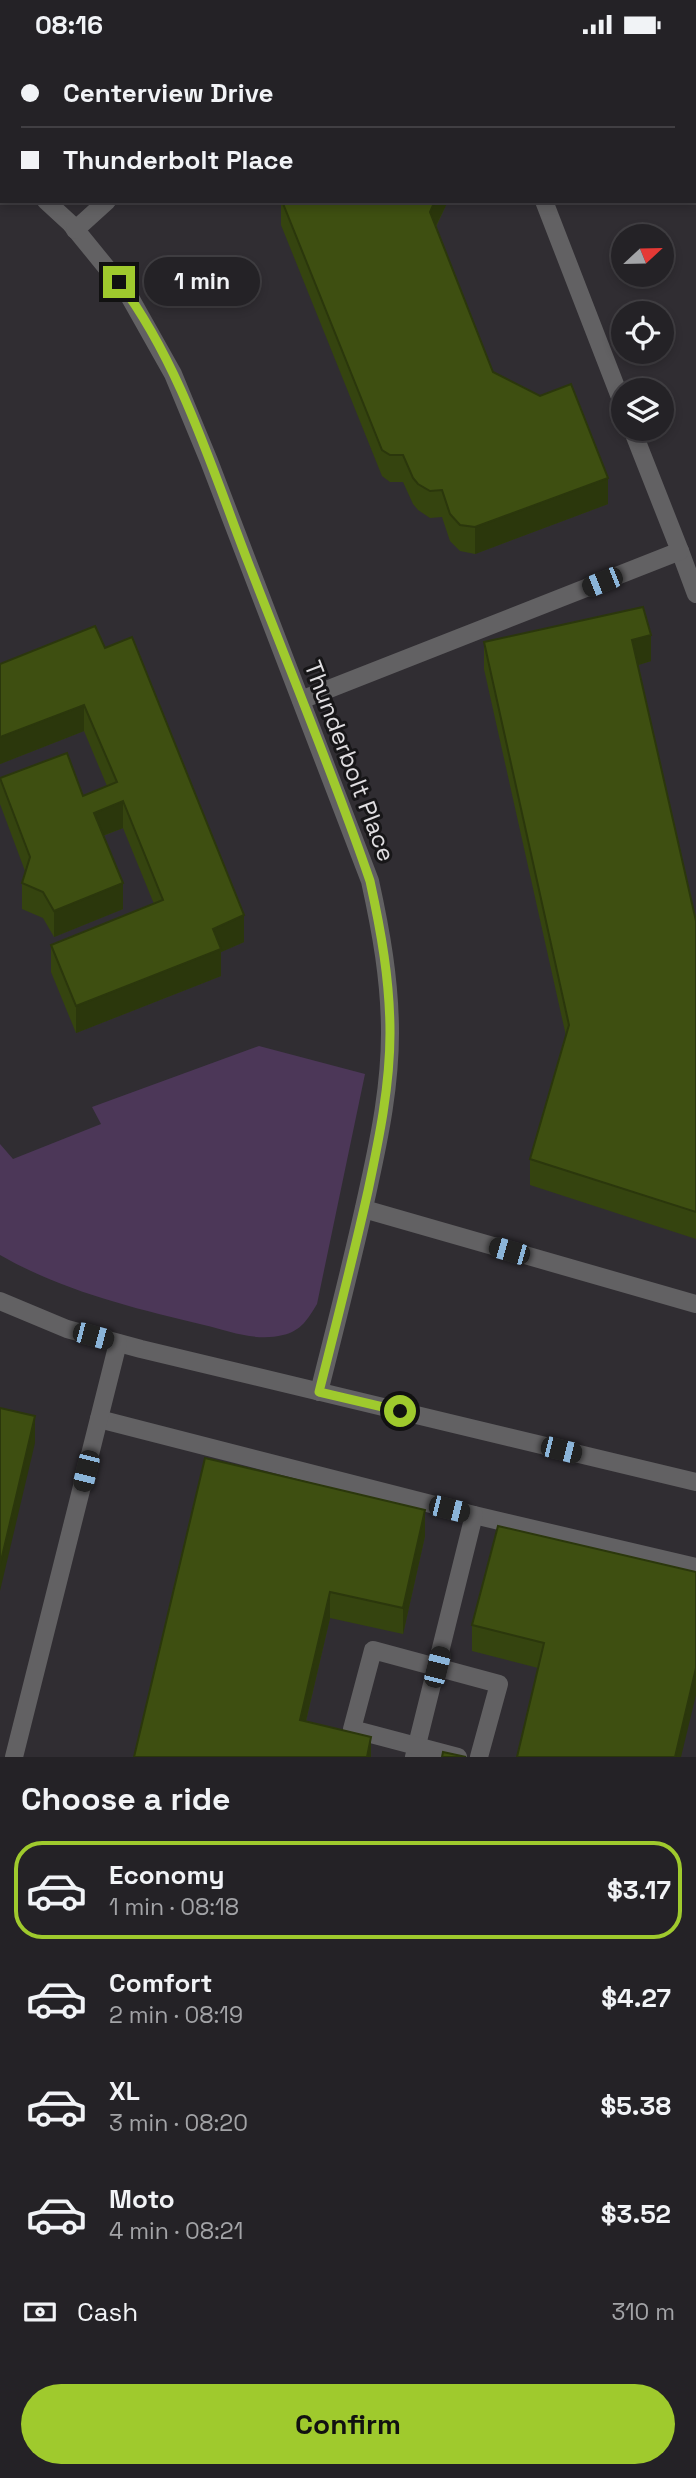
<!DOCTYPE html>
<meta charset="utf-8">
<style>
body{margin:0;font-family:"Space Grotesk",sans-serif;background:#2c2a2e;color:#f1f3f6;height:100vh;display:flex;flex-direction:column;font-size:26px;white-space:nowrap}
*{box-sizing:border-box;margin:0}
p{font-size:23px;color:#a3a4a7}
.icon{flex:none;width:38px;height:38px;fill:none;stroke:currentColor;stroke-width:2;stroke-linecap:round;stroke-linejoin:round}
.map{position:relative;height:1708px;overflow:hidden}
.sheet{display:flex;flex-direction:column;background:#242226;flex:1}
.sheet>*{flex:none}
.banner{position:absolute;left:0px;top:0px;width:696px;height:154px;box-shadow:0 4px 10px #0003,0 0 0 2px #413f43;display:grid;align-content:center;height:154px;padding:0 21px;background:#242226}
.needle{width:46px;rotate:68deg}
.fabs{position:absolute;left:611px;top:175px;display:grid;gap:14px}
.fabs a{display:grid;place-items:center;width:63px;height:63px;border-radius:50%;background:#242226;box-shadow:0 4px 10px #0003,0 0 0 2px #413f43;font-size:35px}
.end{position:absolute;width:32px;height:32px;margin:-16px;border:9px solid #9fca2d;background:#111;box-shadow:0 0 0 4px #111}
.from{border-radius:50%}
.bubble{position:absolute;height:49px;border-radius:24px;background:#242226;box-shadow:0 4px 10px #0003,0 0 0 2px #413f43;font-size:23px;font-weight:700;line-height:49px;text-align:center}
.car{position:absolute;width:21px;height:42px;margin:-21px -10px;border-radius:9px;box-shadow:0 0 5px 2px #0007;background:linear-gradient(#222 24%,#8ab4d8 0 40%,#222 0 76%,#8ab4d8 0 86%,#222 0)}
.banner b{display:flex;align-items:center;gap:24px;height:66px;font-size:26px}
.banner b+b{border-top:2px solid #413f43}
.banner i{width:18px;height:18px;background:#f1f3f6}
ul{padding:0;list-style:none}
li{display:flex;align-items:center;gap:21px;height:98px;margin:0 14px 10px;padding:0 7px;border:4px solid transparent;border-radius:28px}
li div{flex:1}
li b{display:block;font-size:26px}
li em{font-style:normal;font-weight:700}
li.active{border-color:#9fca2d}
li>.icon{width:63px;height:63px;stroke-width:1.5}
h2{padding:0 21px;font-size:32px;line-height:84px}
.pay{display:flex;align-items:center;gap:18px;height:77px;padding:0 21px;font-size:26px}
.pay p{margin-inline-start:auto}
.primary-button{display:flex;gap:14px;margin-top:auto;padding:14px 21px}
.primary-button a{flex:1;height:80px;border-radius:42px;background:#9fca2d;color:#111;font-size:28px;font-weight:700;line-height:80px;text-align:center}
.status{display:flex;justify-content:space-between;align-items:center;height:49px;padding:0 35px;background:#242226;direction:ltr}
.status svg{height:19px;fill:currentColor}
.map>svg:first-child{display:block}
</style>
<div class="status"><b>08:16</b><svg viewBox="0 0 49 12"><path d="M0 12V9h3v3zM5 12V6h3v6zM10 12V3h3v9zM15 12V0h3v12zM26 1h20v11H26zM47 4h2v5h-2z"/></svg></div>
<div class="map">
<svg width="696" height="1708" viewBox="0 0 696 1708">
<rect width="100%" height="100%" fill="#302d32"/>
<path fill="#4c3758" d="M259,997L365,1025L317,1255C308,1270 301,1282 283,1286C256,1293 229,1282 204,1276C133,1259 63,1242 0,1206V1095L13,1110L101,1075L92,1058Z"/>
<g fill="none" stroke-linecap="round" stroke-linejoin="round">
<g stroke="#626163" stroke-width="18">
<polyline points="37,0 37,2"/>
<polyline points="484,0 485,2"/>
<polyline points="145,2 149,0"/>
<polyline points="397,2 401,0"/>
<polyline points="0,77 2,75"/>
<polyline points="0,116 2,117"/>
<path d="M46,152L71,175L128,245L173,325L209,412L370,832C381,882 390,932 390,984C390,1036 380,1086 369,1136C354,1206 336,1275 319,1343"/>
<polyline points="544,152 623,356"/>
<polyline points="75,181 107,152"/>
<polyline points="680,502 696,545"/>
<polyline points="301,651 680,502 632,380"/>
<polyline points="364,1160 696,1255"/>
<polyline points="0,1252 67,1280 141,1300 696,1433"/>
<polyline points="99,1370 474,1466 696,1518"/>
<polyline points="14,1708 118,1294"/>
<polyline points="414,1708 474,1466"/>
<polyline points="458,1708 352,1680 373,1601 499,1635 479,1708"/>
</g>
</g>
<g fill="#35440f">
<polygon points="281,152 448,152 436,178 493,323 608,455 475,505 460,502 450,492 442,468 430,469 418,461 413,455 403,433 390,433 382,427 281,176"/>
<polygon points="95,577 244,893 221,903 221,927 76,984 51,923 51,896 154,855 123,779 103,787 123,860 54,888 43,869 22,860 22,834 25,822 0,755 0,729 83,747 107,737 84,682 0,715 0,615"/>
<polygon points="484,593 651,612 638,616 696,872 696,1190 530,1136 530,1110 566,987 484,620"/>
<polygon points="205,1409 425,1487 403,1585 330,1569 306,1672 371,1708 134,1708"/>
<polygon points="498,1477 681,1708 538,1619 472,1602 472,1576"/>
</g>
<g fill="#2b370c">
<polygon points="435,152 448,152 430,189 430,163"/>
<polygon points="608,429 608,455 475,505 475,478"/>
<polygon points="651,586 651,612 632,618 632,591"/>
<polygon points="84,656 84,682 0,715 0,688"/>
<polygon points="123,752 123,779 94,790 94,764"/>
<polygon points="123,834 123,860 54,888 54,862"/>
<polygon points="244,866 244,893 221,903 221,927 76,984 76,957 213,880"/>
<polygon points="35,1367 35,1394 0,1542 0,1516"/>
<polygon points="425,1461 425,1487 403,1585 403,1559"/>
<polygon points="330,1543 330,1569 300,1697 300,1671"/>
<polygon points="696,1619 696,1646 681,1708 675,1708"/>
<polygon points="371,1688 371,1708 367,1708"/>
</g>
<g fill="#3e4f11" stroke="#2b370c" stroke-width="2">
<polygon points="282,152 435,152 430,163 493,323 540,347 571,335 608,429 475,478 460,476 450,465 442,441 430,442 418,435 413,429 403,406 390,406 382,401"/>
<polygon points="643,558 651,586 632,591 696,872 696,1163 530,1110 569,976 484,593"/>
<polygon points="95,577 105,599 132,588 244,866 213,880 221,900 76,957 51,896 163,851 123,752 94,764 123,834 54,862 43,843 22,834 30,808 0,729 67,704 83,747 117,733 84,656 0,688 0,615"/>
<polygon points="0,1359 35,1367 0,1516"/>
<polygon points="205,1409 425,1461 403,1559 330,1543 300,1671 371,1688 367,1708 134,1708"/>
<polygon points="498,1477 696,1523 696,1619 675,1708 517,1708 544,1594 472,1576"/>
<polygon points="443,1703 466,1708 442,1708"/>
</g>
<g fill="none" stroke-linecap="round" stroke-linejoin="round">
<path stroke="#9fca2d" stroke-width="9" d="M119,233C180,314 212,420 248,513C289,619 333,724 370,832C381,882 390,932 390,984C390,1037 379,1090 368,1142C353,1209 336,1276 319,1343L400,1362"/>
</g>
<g text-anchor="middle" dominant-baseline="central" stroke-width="6" stroke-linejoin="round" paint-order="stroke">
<g font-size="24" fill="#e1dfe2" stroke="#171618">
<text transform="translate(350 712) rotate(69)">Thunderbolt Place</text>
</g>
</g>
</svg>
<div class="fabs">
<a><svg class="needle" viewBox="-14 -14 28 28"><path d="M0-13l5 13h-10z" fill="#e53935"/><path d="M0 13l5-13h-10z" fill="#a3a4a7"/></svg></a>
<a><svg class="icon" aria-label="locate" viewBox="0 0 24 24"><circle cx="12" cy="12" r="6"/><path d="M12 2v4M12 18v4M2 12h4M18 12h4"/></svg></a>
<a><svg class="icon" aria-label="layers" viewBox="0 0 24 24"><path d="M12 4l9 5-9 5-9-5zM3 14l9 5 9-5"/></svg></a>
</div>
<i class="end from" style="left:400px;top:1362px"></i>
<i class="end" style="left:119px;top:233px"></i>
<div class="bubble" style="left:144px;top:208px;width:116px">1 min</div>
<i class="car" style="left:602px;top:533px;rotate:248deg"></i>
<i class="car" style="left:509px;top:1202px;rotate:286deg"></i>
<i class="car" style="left:93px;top:1287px;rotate:105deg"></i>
<i class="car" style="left:561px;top:1401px;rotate:104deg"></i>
<i class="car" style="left:86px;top:1422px;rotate:194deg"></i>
<i class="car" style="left:449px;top:1460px;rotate:104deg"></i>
<i class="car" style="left:437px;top:1618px;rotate:14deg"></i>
<div class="banner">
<b><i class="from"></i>Centerview Drive</b>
<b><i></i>Thunderbolt Place</b>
</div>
</div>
<section class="sheet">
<h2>Choose a ride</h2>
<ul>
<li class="active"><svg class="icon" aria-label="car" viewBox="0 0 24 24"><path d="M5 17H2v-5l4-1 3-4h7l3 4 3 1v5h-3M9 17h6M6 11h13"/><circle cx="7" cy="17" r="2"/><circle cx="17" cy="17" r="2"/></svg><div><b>Economy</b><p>1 min · 08:18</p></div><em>$3.17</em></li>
<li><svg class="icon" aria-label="car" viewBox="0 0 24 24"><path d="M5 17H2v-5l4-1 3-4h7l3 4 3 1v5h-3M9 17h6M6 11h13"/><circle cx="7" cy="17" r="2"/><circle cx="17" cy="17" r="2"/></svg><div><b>Comfort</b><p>2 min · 08:19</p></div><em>$4.27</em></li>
<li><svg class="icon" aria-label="car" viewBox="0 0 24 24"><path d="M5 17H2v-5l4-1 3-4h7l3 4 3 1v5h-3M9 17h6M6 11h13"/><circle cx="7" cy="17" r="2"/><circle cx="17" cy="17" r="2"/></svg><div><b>XL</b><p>3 min · 08:20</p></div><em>$5.38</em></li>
<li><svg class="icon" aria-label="car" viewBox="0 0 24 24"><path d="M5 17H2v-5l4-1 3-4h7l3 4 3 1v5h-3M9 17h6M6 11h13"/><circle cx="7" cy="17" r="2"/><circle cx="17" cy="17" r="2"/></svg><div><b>Moto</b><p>4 min · 08:21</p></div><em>$3.52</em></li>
</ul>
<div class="pay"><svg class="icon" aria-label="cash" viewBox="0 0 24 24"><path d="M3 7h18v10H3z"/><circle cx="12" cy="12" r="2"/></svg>Cash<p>310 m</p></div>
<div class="primary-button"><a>Confirm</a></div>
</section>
